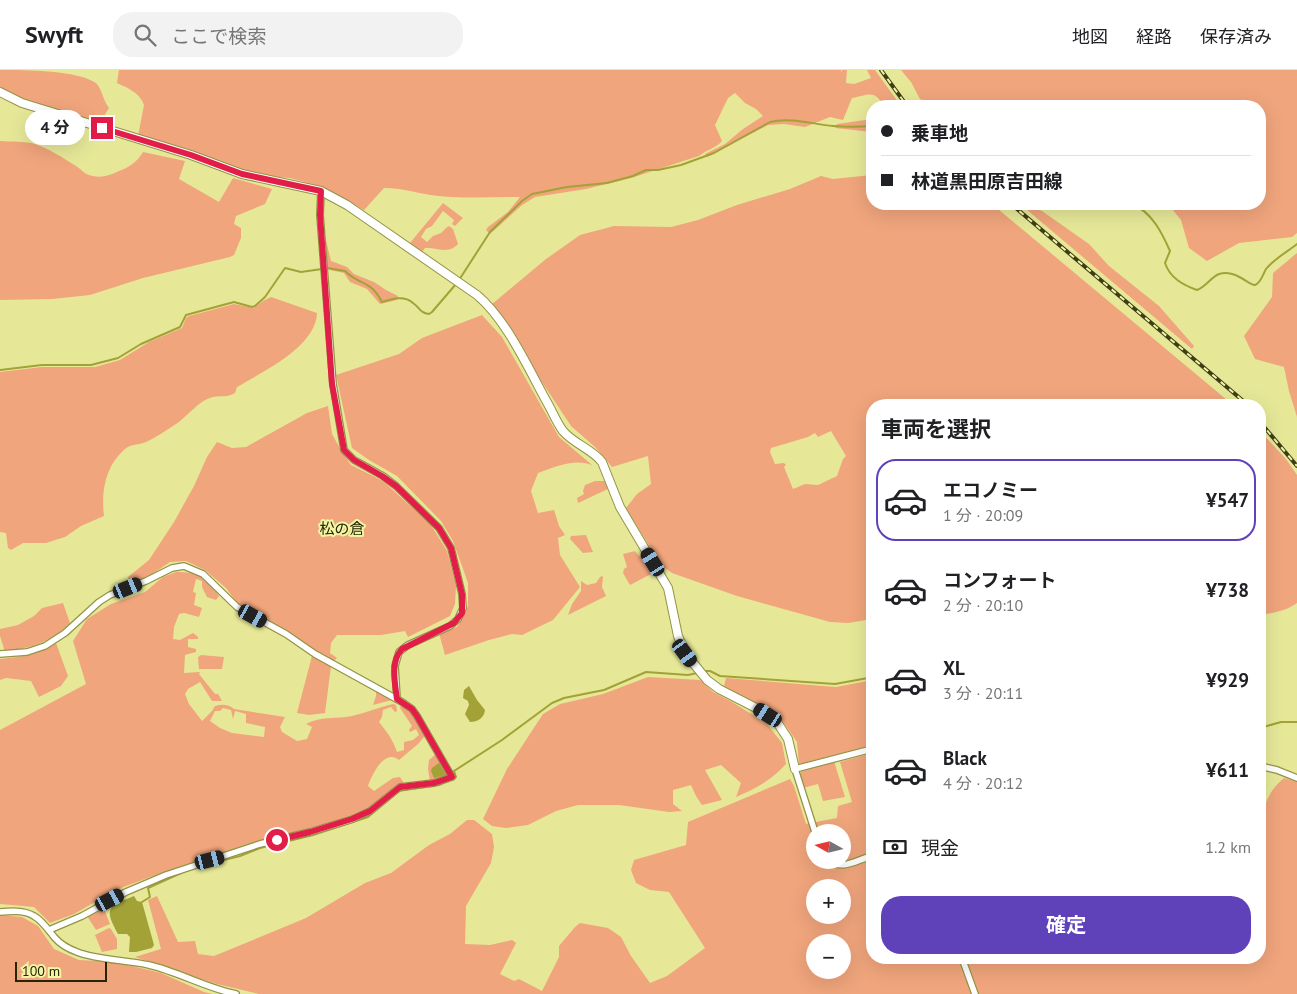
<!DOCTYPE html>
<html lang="ja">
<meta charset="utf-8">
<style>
body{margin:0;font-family:"PT Sans","Noto Sans JP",sans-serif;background:#f2f2f2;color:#202124;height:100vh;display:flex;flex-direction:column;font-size:19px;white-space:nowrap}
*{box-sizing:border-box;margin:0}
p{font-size:16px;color:#757577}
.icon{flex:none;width:28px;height:28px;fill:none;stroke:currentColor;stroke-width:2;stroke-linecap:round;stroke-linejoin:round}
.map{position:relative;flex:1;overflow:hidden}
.drawer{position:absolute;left:866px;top:329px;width:400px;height:565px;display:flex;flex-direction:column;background:#fff;border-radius:20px;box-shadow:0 5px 20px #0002}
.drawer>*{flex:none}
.hud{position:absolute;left:866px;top:30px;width:400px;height:110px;border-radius:20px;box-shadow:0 5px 20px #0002;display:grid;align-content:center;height:110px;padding:0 15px;background:#fff}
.needle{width:32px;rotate:278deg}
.buttons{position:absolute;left:806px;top:754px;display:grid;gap:10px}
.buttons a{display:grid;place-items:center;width:45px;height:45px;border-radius:50%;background:#fff;box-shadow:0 5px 20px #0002;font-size:25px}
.scale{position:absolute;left:15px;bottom:12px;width:92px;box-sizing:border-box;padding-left:5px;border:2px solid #252503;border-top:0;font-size:14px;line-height:18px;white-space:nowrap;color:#252503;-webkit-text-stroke:4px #f3f5a4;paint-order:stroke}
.end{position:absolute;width:22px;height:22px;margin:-11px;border:6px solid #e11d48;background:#fff;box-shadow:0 0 0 2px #fff}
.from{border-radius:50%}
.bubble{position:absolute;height:35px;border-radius:18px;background:#fff;box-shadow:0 5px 20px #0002;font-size:16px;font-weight:700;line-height:35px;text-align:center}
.car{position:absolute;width:15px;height:30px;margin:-15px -8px;border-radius:6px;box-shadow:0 0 4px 1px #0007;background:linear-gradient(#222 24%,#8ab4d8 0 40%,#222 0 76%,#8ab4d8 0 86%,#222 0)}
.hud b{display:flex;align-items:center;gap:18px;height:48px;font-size:19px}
.hud b+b{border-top:1px solid #e0e0e0}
.hud i{width:12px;height:12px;background:#202124}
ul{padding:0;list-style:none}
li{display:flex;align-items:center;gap:15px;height:82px;margin:0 10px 8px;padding:0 5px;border:2px solid transparent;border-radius:20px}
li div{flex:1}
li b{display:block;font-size:19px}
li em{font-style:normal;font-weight:700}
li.current{border-color:#5f41b9}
li>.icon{width:45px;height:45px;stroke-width:1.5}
h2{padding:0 15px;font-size:22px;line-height:60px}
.pay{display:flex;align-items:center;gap:12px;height:55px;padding:0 15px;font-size:19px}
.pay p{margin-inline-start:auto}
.primary-button{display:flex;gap:10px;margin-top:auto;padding:10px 15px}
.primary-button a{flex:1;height:58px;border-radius:20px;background:#5f41b9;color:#fff;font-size:20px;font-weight:700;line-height:58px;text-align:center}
header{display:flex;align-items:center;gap:30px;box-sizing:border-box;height:70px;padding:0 25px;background:#fff;border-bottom:1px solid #e0e0e0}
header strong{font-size:24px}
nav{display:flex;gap:28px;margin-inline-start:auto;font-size:18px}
.search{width:350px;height:45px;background:#f2f2f2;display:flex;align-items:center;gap:12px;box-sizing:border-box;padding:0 18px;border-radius:20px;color:#757577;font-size:19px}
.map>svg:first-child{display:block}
</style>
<header>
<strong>Swyft</strong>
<div class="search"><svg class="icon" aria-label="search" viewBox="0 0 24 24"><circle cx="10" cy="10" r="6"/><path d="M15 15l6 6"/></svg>ここで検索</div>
<nav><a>地図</a><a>経路</a><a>保存済み</a></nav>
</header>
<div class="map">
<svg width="1297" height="924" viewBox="0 0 1297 924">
<rect width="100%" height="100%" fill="#e6e898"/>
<g fill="#f0a57c" fill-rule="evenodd">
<path d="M0,0C24,0 81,0 97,14C102,20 103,30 109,38L99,54L23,31L0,18Z"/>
<path d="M119,0H841V3L842,0H847L846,13L854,14L871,8L867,0H875L901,36H884C874,19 869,25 852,28L843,50L830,47L805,57L784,54L768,55L707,87L705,84L725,74L743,59L763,46L756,39L745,33L735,23L728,28L715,55L722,71C716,78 706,80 699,86L631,108L586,119L535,127L522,135L490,164L486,160L488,157L508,142L520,127C490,127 459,129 430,125C413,122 402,118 384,118L364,140L319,116L290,108L265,106L233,97L188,79L138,66L144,35C140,23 128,18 117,13Z"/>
<polygon points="901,0 1297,0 1297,163 1292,167 1239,173 1207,191 1189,178 1181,150 1168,134 1260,134 1260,36 936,36 920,29 911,12"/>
<polygon points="872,49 872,62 835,58 837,54"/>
<path d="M0,71C12,72 24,71 35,74C50,79 63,88 76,96C82,100 85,105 93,106C102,108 111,105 119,101C130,97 137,92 143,82L185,91L179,109L219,132L233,108L272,119L265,134L236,146L234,154L241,158V168L234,185L230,187L143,208L90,225L52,229L0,230Z"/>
<path d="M872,105V134H992L1233,335H872V549L848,553L830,552L737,526L672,503L661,495L626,438L637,424L651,414L648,386L612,397L595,377L571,356L491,235L546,189L580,165L614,156L671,157L698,150L737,135L790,119L821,106L833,109ZM831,361L846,386L843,389L837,406L818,415L805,414L793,419L784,397L786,395L784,393L775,394L770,382L771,378L808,367L815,363L818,367Z"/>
<path d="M443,133L463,148L455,156L452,154L454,150L443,141L432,156L426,159L421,167L427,172L433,166L441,163L446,158L449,156L453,159L458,174C448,185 437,177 425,178L422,182L410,173Z"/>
<polygon points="1020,134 1027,134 1042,141 1089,174 1109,196 1159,236 1194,276 1192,279"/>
<polygon points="324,162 331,191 347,197 354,204 374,212 386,220 398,226 397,230 380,234 367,219 350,212 344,203 330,200 326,197"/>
<polygon points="1297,183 1297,347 1289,321 1284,297 1255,289 1244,266 1272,227 1273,203"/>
<path d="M271,227L317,243C316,277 262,302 237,317L235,323C226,328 222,325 213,327C199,330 188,346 176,354C166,360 157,367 146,372C139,375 130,374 125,379C105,396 101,423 104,446L81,456L65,467L46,473H23L11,480L8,478L6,463L0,462V302L42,297H95L120,290L149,272L182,258L186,248L189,246L234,234L254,238L263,231Z"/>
<path d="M482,245L502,267L559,367L592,395C574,388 555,397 538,403L531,421L538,443L554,440L559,456L565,465L558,468L560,485L580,517L553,550L522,565L512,564L489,570L445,585L439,563L457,557L468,536V513L453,471L441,451L397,406L369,390L352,378L336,305L399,284L422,268Z"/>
<polygon points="328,336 332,364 342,382 351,395 383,411 431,455 447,481 456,516 455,534 450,546 408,567 405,561 381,565 337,565 331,573 330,583 337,588 333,592 288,562 238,534 226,518 205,500 186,491 170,492 149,506 129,513 128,507 149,490 174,452 194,416 207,387 217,372 232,378 246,377 307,343"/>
<path d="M1260,361L1286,389L1297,405V533C1286,541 1273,543 1260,545Z"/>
<polygon points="595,411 606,411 608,419 578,433 577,428 584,424 583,421 585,415"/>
<polygon points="586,465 593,482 583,483 570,469 571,466"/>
<polygon points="635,481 639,486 645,487 653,503 630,515 623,503 624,499 627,497 623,484"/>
<path d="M176,502C199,502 207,507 219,526L216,530L207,527L202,517V511L196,509L193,522L196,523L194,535L202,538L199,547L184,543L179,544L174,557L173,569L180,570L193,563L198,567V569H188V577L196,579V582L185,585L184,603L200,602L199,604L215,624H218L222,631H212L200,612L188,619L185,624L189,634L202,651L212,641L215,636C222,634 228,634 234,639L285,647L280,657L282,662L297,671L307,669L312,657L306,654C321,646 336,649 352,646C366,643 379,637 393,634L396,635L397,641L395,642L391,637L383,640L382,647L379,652C387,662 393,670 397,682L404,680V672L413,670L419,665L416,659L410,662L409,660L412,656L400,638L401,635C410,642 423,655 424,667L418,674L399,690C385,678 372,704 368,716L374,721L393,708L400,707L405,715L371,738L357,745L341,751L247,774L161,803L118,819L74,844L50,853L34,837L0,834V660L86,614L73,571L87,549L111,534L145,522L163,507ZM223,638L231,640L233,649L235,641L246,644V653L265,657L264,667L232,663L220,658L210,651L215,641H220Z"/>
<polygon points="603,506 602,517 606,526 568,545 572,534 581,521 581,511 587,515 596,513 600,507"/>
<path d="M63,533L70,553C50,573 32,577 5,582L0,566V559L18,555L34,546L42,538Z"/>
<path d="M56,573L68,606L61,616L39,627L31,611L6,608L0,610V589C20,587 39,585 56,573Z"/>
<polygon points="201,585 224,587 222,599 199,599 198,587"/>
<polygon points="312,586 331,596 325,643 309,645 297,643"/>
<path d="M648,607L700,610L713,622L732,632L767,654L782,673L786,694C772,710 755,719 736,727L741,713L721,695L705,700L722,730L702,735L696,726L691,715L673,720V734L682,741L669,742L619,735H578L556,741L528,755L506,758L492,756L483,749L507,699L543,644L560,634L603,624Z"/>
<polygon points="726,608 836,617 867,611 872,612 872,676 799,694 797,672 779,646 724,616"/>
<polygon points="376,620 391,628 392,630 373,635 376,626"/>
<path d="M872,683V888H1260V750C1265,733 1270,719 1284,708L1297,712V924H259L217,914L135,887L161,879L148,830L157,826L178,872L195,871L198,884L214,886L306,848L365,813L391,803L429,775L450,764L467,750H474L492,764L494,777L491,793L466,836L465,874L490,875L512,870L516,873L500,904L514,911L519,909L542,921L559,887V876L575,857L580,853L608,858L621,867L631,886L650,913L667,906L705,878L669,822L650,820L636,813L631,800L634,790L686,775L688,752L790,709L794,716L806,754L837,748L838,736L852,732L840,692ZM815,762H842V790H815ZM815,818H842V845H815ZM815,872H842V900H815Z"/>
<polygon points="436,684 448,704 448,707 433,712 430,711 428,699 429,690"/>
<polygon points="834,691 845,727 823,731 818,714 803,718 800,708 801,699"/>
<polygon points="104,839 110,854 96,860 87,846"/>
<polygon points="0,845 22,847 38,856 54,879 79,890 116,892 161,903 204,922 213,924 0,924"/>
<polygon points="109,858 111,859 117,869 117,879 102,882 95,865"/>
</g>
<g fill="#a2a236">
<path d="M469,616L477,630L485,640C484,648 478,652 470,652L465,644L469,635L468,631L463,628L464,620Z"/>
<polygon points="439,693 446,705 434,708 431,701 432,698"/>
<path d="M134,826L137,831L142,832L154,875L152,878L136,882H129L130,867L127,864H118C104,838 107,837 134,826Z"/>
</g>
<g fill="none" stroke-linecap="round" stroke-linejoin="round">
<g stroke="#a2a236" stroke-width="2">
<path d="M1132,134C1152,142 1162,163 1170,181L1165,193C1170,208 1183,215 1197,220C1206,217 1211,207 1219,204C1237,199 1249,216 1255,215C1261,213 1263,204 1266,199C1274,189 1287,182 1297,174"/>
<path d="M327,198L345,201C360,216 370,209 382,232C392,229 404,225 413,233C420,238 420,243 429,244L432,242L456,214"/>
<path d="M459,210L490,162L522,131L532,124L567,117L607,113L633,106L646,100H658L681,95L714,83L770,52C790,47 812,54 833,56C846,57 859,57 872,56"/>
<polyline points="0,300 42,295 91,295 118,288 141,274 180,257 186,245 234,232 252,237 255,236 265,227 285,198 301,202 322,199"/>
<polyline points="705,601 710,601 720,606 835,614 868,608 872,609"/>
<polyline points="1260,658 1281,652 1297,652"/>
<polyline points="398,721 439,715 456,707 454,701 502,670 552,633 564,628 604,620 646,602 688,605 697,603"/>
<polyline points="212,793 240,786 260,778 313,765 368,747 393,726"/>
<polyline points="142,832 150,827 148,818 181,803"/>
</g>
<g stroke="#939445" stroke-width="8">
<g id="minor">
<polyline points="321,121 320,145 333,314 344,380 354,390 383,406 396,416 439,458 451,478 462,524 463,538 458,549 450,556 408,575 399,582 395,596 397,629"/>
<polyline points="0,584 27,582 45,576 65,563 99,532 110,525 146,511 172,498 184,496 203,504 237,537 286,564 315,584 402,632 412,639 417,646 452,707 434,713 400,717 370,741 353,749 310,762 260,774 166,805 126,822 82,846 49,860"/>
<polyline points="1260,696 1277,700 1297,708"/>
<polyline points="815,762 795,699 872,679"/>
<path d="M828,790C843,801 856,790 872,786"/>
<path d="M0,842C11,841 24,840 34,846C43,851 48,860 55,868C61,875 69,879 77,882C97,890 127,890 149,895C179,902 206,918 236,924"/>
<polyline points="962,888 975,924"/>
</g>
</g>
<g stroke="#939445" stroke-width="10">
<path id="tertiary" d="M0,22L22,33L191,85L242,104L321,121L347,135L477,225C507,250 529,300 548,334C553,343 557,353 563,361C574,374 592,379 602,392L620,437L668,518L678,566L685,583L707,610L719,619L758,639L777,652L788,669L795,699"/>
</g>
<use href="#minor" stroke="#fff" stroke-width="5.5"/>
<use href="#tertiary" stroke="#fff" stroke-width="8"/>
<g stroke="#3e3e16" stroke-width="4">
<g id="rail">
<polyline points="881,0 907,36"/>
<polyline points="1011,134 1248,335"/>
<polyline points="1260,352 1297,396"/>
</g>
</g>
<use href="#rail" stroke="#f3f5a4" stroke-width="2" stroke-dasharray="5.5" stroke-linecap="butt"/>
</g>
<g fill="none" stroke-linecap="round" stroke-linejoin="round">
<path stroke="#e11d48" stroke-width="6" d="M102,58L191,85L242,104L321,121L320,145L332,314L344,380L354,390L382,406L396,416L439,458L451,478L462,524V543L454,553L402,579C390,591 395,614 397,629L412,639L417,646L452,707L434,713L400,717L370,741L352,749L310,762L277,770"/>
</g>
<g text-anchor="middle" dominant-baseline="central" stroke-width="4" stroke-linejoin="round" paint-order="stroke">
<g font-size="15" fill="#252503" stroke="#f3f5a4">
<text x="342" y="458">松の倉</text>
</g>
</g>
</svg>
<div class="buttons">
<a><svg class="needle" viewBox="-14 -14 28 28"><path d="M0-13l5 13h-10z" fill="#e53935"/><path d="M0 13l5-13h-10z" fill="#757577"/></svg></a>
<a>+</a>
<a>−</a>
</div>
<div class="scale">100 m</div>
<i class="end from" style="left:277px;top:770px"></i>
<i class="end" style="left:102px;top:58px"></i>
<div class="bubble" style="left:25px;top:40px;width:60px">4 分</div>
<i class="car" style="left:653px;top:492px;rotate:328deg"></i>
<i class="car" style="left:128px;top:518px;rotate:68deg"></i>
<i class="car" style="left:253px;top:546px;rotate:119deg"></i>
<i class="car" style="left:685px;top:583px;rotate:144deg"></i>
<i class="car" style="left:768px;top:645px;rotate:302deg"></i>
<i class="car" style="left:210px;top:790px;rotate:76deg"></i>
<i class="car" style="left:110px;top:830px;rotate:62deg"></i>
<div class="hud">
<b><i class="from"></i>乗車地</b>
<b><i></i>林道黒田原吉田線</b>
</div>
<section class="drawer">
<h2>車両を選択</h2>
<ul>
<li class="current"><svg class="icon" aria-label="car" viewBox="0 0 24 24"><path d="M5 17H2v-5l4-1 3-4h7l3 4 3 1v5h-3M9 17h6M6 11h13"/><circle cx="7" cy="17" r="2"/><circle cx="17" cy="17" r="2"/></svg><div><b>エコノミー</b><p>1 分 · 20:09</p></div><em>¥547</em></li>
<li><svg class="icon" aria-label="car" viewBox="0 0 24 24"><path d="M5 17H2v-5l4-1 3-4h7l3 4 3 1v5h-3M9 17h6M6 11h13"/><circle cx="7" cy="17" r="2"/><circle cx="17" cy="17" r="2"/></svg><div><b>コンフォート</b><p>2 分 · 20:10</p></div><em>¥738</em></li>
<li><svg class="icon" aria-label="car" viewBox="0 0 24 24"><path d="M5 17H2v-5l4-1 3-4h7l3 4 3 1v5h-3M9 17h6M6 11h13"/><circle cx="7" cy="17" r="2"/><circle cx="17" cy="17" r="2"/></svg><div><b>XL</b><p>3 分 · 20:11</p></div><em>¥929</em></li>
<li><svg class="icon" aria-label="car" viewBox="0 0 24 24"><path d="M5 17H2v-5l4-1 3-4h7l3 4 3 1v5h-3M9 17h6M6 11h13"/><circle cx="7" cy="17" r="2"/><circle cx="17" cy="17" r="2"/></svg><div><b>Black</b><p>4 分 · 20:12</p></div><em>¥611</em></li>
</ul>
<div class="pay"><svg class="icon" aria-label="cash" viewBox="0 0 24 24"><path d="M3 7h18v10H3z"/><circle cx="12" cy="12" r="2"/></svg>現金<p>1.2 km</p></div>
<div class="primary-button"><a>確定</a></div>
</section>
</div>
